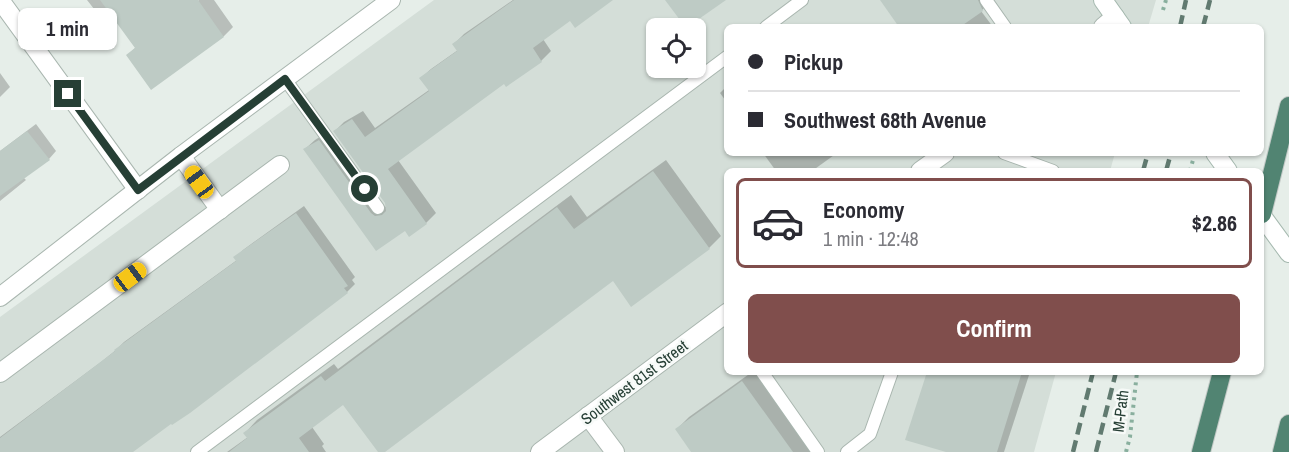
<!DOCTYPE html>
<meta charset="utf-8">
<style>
body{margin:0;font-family:"Archivo Narrow",sans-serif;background:#f2f2f3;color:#2b2b33;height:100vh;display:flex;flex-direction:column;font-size:22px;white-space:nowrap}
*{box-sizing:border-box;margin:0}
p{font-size:20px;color:#7c7c81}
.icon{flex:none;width:33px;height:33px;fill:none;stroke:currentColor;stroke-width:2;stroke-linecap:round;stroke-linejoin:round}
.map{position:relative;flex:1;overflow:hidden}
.drawer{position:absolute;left:724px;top:168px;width:540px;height:207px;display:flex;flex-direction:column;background:#fff;border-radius:9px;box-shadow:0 2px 4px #0004}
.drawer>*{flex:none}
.top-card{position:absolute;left:724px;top:24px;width:540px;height:132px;border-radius:9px;box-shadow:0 2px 4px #0004;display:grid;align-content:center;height:132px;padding:0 24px;background:#fff}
.tools{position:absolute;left:646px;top:18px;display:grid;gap:12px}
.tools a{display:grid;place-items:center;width:60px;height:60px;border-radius:9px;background:#fff;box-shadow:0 2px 4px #0004;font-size:30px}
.end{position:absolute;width:27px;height:27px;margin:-14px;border:8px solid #263f35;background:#fff;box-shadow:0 0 0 3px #fff}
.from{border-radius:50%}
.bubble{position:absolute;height:42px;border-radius:9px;background:#fff;box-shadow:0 2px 4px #0004;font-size:20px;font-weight:700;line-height:42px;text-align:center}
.car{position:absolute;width:18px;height:36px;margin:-18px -9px;border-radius:8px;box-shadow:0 0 4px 2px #0007;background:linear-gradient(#f5c518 24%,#345 0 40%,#f5c518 0 76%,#345 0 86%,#f5c518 0)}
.top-card b{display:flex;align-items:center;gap:21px;height:57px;font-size:22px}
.top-card b+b{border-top:2px solid #e1e1e2}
.top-card i{width:15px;height:15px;background:#2b2b33}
ul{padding:10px 0 0;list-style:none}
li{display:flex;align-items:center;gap:18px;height:90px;margin:0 12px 9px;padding:0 12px;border:3px solid #e1e1e2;border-radius:9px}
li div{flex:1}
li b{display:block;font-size:22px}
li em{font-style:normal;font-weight:700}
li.active{border-color:#804e4c}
li>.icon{width:54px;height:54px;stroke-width:1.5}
.action{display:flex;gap:12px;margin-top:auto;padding:12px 24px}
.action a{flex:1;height:69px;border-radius:9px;background:#804e4c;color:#fff;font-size:24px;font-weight:700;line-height:69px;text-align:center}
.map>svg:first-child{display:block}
</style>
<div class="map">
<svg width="1289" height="452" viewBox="0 0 1289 452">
<rect width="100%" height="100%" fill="#e6eee9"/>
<path fill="#d4ded8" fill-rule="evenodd" d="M434,0H1156L1148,27H728V153H1115L1110,171H728V372H1056L1034,452H0V317ZM657,28H696V68H657Z"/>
<g fill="#0003">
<polygon points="87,0 174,0 183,12 199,0 214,0 233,27 224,36 151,88 128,55 136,47 114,17 105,23"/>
<polygon points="513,0 610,0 570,19 543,39 551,51 541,61 507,85 505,82 398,160 436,213 426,223 409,234 405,229 376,249 305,149 315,140 329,131 381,203 387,208 386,203 335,131 344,122 363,111 375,128 429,90 421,78 431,69 458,50 454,44 464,34"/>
<polygon points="882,0 992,0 981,11 993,27 901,27"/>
<polygon points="0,73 10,87 0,97"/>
<polygon points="728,85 728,104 720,93"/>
<polygon points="36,124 56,151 49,159 23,177 26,180 0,201 0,151"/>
<polygon points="763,153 837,153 812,171 776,171"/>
<polygon points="666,160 721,236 709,248 613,279 382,452 380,452 343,403 312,427 324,444 322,446 326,452 227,452 248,437 245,433 257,420 334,364 338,369 571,195 587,217"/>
<polygon points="304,206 355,277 352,280 355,284 347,292 131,452 0,452 0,437 101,362 116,350 124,342 237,260 235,258 243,250"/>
<polygon points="752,372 757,372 815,452 693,452 677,429 689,417"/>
<polygon points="928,372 1030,372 1004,452 951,452"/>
</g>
<g fill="#becbc5">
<polygon points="100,0 198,0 224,37 151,90 126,55 135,48"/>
<polygon points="514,0 613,0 575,28 570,21 533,48 542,62 506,87 504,84 388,169 427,224 409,237 405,231 376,251 303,149 319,140 371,213 375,216 382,215 386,211 385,203 333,131 352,119 365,137 429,91 419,78 457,51 452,44"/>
<polygon points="665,0 726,0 686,28"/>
<polygon points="880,0 978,0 983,11 960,27 899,27"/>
<polygon points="27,131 50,160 0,196 0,151"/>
<polygon points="653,171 710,249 631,307 613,281 385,452 378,452 343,405 299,438 309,452 229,452 247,438 243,433 321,376 325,381 557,207 574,229"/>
<polygon points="296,213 348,286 344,288 348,293 190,413 172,425 171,424 133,452 0,452 0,438 115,351 114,350 236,261 233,257"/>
<polygon points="927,372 1022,372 997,452 946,452 905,440"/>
<polygon points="742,381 793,452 691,452 675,429"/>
</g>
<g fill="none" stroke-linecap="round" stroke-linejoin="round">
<g stroke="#a9b6af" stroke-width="14">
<g id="service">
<polyline points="986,0 1005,27"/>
<polyline points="766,27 802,0"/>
<polyline points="285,79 378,208"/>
<polyline points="1004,153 1053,171"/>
<polyline points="762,372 818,452"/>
<polyline points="197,452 728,56"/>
<polyline points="847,452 870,434 892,372"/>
</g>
</g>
<g stroke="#a9b6af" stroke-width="20">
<g id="minor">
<polyline points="0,0 138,190"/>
<polyline points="1103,27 1115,17"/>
<polyline points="181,156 220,210"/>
<polyline points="920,171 945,153"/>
<polyline points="0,373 280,165"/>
<polyline points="588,416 615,452"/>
<polyline points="540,452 728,312"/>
</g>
</g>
<g stroke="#a9b6af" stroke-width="20">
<polyline id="tertiary" points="0,297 181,156 391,0"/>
</g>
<g stroke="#a5b9af" stroke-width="20">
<g id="secondary">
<polyline points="1103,0 1122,27"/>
<polyline points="1215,153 1228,171"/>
<polyline points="1262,216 1289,253"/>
</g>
</g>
<g stroke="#c2c9c6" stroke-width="20">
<g id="trunk">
<polyline points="1262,214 1289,106"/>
<polyline points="1201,452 1222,372"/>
<polyline points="1282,452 1289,424"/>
</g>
</g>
<g stroke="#89af9e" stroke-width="4" stroke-dasharray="3 4.5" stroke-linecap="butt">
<polyline points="1163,10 1166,0"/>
<polyline points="1190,171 1193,160"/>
<polyline points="1126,452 1130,437 1137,372"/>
</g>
<use href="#service" stroke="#fff" stroke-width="12"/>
<use href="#minor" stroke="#fff" stroke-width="18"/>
<use href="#tertiary" stroke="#fff" stroke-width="18"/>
<use href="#secondary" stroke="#fff" stroke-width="18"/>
<use href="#trunk" stroke="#518472" stroke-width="18"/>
<g stroke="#617a70" stroke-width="4.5" stroke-dasharray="12 6" stroke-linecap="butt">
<polyline points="1180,27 1186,0"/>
<polyline points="1203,27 1210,0"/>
<polyline points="1143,171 1148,153"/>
<polyline points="1166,171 1171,153"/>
<polyline points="1073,452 1093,372"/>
<polyline points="1096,452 1116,372"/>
</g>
</g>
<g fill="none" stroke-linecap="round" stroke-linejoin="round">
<polyline stroke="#263f35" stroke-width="8" points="68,94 138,190 285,79 365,189"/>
</g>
<g text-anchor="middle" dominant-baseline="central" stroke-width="5" stroke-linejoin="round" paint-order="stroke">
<g font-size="16" fill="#263f35" stroke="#f7faf8">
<text transform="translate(634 382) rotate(-37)">Southwest 81st Street</text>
<text transform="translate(1120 411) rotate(-83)">M-Path</text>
</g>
</g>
</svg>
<div class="tools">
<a><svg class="icon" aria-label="locate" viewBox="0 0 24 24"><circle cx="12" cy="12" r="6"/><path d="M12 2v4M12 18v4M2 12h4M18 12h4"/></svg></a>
</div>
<i class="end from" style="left:365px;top:189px"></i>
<i class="end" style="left:68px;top:94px"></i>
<div class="bubble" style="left:18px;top:8px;width:99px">1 min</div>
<i class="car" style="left:199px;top:182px;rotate:324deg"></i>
<i class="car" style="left:130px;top:277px;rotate:53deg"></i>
<div class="top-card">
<b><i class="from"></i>Pickup</b>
<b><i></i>Southwest 68th Avenue</b>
</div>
<section class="drawer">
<ul>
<li class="active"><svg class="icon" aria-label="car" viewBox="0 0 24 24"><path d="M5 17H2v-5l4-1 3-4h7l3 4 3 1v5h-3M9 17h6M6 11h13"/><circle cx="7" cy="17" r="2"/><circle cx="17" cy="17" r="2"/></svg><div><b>Economy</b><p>1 min · 12:48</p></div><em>$2.86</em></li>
</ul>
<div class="action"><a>Confirm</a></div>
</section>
</div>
